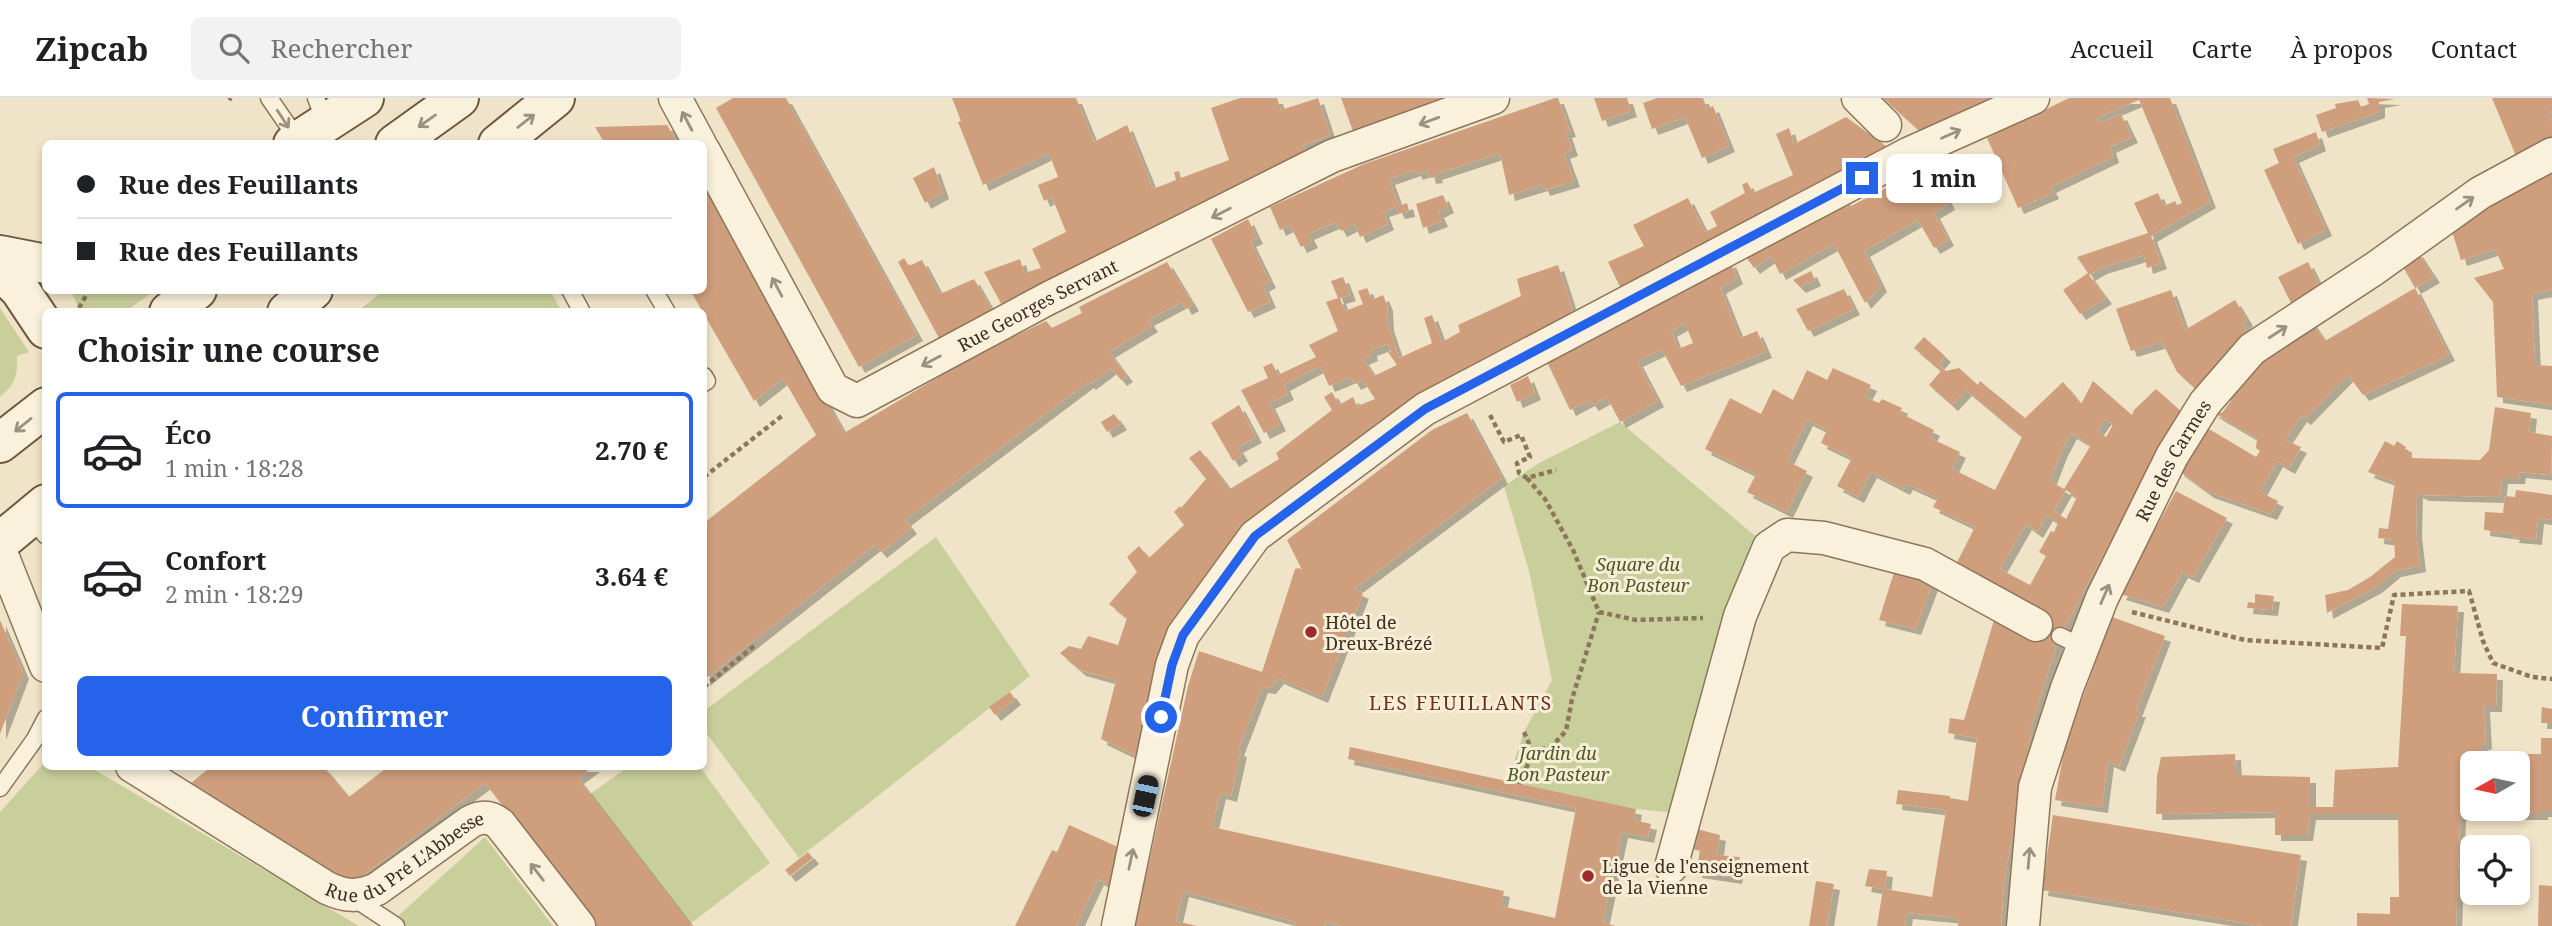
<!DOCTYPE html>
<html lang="fr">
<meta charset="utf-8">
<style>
body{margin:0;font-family:"Noto Serif",serif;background:#f2f2f2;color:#202124;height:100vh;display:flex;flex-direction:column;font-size:26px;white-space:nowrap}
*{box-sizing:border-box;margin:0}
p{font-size:23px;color:#757577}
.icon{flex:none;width:38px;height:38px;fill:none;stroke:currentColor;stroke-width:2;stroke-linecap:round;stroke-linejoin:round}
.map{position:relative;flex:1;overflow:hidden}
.details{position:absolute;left:42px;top:210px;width:665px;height:462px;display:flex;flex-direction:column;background:#fff;border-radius:10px;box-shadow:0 4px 10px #0003}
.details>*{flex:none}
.banner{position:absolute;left:42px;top:42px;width:665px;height:154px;border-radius:10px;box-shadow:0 4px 10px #0003;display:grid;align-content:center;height:154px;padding:0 35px;background:#fff}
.needle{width:46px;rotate:261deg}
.tools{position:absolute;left:2460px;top:653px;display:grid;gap:14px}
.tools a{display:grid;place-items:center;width:70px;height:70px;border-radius:10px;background:#fff;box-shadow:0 4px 10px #0003;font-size:35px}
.end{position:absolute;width:32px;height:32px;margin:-16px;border:9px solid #2563eb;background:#fff;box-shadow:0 0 0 4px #fff}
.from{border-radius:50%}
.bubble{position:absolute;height:49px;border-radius:10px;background:#fff;box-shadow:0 4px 10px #0003;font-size:23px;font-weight:700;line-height:49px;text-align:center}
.car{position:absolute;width:21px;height:42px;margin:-21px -10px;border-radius:9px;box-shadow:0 0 5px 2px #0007;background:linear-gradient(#222 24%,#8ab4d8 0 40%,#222 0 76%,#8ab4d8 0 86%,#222 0)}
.banner b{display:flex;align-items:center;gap:24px;height:66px;font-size:26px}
.banner b+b{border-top:2px solid #e0e0e0}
.banner i{width:18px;height:18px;background:#202124}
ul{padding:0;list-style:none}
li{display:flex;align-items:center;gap:21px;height:116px;margin:0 14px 10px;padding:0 21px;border:4px solid transparent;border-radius:10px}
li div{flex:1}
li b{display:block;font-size:26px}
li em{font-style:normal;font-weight:700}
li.current{border-color:#2563eb}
li>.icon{width:63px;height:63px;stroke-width:1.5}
h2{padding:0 35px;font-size:32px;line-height:84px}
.action{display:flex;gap:14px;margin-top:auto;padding:14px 35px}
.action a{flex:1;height:80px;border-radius:10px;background:#2563eb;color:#fff;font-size:28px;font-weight:700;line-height:80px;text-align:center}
header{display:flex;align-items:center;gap:42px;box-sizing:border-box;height:98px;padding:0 35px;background:#fff;border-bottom:2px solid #e0e0e0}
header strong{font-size:33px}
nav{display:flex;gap:38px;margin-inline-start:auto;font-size:24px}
.search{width:490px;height:63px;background:#f2f2f2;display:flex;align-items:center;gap:18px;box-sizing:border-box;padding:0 24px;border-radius:10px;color:#757577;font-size:26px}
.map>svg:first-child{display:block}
</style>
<header>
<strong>Zipcab</strong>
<div class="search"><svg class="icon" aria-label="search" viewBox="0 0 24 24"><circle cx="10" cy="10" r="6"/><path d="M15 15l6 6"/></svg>Rechercher</div>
<nav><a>Accueil</a><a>Carte</a><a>À propos</a><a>Contact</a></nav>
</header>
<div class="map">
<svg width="2552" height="828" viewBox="0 0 2552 828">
<defs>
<filter id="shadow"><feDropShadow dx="6" dy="6" stdDeviation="0" flood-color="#0004"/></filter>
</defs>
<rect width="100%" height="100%" fill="#f0e4c8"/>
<g fill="#c9cf9b">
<polygon points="71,193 154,193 126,213 80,213"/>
<polygon points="383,193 550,193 562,213 358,213"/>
<path d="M0,210L29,254L17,258C18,277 15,287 0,299Z"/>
<polygon points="1620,324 1760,442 1679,715 1636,711 1507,684 1524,634 1552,582 1529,473 1504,388 1539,365"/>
<polygon points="936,439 1030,578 799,760 704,632 704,613"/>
<polygon points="45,664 46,668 90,669 359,828 0,828 0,714"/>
<polygon points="628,669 700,669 770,765 690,826 590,696"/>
<polygon points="485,739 553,828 387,828"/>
</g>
<g fill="#cf9f7d" fill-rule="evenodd" filter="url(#shadow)">
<polygon points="733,0 786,0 917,237 859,269 716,10"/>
<polygon points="952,0 1076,0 1094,44 1127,27 1153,91 1176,82 1174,74 1179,73 1181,80 1229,62 1211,10 1240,0 1277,0 1281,12 1318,0 1330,37 1303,47 1306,54 1237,86 1239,90 1004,211 984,174 1020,161 1024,175 1041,170 1032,151 1066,134 1052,99 1044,103 1038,87 1058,79 1049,55 983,87 958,24 961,23"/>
<polygon points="1341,0 1458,0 1354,36"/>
<polygon points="1555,0 1558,0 1570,33 1566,34 1572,52 1564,55 1574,83 1544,92 1542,87 1509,97 1500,55 1436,76 1437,79 1430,80 1428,72 1417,76 1415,72 1389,81 1399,108 1407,105 1409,113 1399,115 1396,109 1383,113 1388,126 1360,139 1355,126 1341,133 1336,124 1308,136 1312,144 1301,149 1290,127 1280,132 1270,109 1364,66"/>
<polygon points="1594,0 1627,0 1631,13 1602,23"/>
<polygon points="1657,0 1703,0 1707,11 1713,8 1729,48 1702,60 1685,19 1652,31 1643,5"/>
<polygon points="1883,0 1999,0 1923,36"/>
<polygon points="2069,0 2170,0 2210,104 2151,138 2161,165 2147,170 2144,157 2101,170 2089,177 2106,200 2080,216 2063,192 2088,175 2077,159 2148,135 2134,105 2158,95 2164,108 2175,103 2177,107 2182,105 2139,2 2096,20 2100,25 2121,16 2132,39 2110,49 2113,59 2050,89 2053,95 2018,110 1987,40"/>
<polygon points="2367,0 2395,1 2379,4 2379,14 2322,34 2316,17 2336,10 2335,6 2358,2 2361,9 2369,6"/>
<polygon points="2492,0 2552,0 2552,13 2549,15 2552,24 2552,40 2516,58"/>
<polygon points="1846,19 1893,53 1623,195 1608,164 1644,148 1633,127 1688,100 1705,134 1717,128 1710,114 1745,95 1742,87 1747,84 1753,95 1793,77 1776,36 1789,30 1794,46"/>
<polygon points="667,27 678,46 605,46 595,29"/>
<polygon points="2316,34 2320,47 2293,59 2326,132 2298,146 2264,72 2279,65 2273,51"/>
<polygon points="1931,67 1949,106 1934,115 1948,142 1934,150 1918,122 1864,153 1881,188 1865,205 1834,146 1780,176 1771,158 1754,170 1743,155 1844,99 1847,110"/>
<polygon points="934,69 943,95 925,105 913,80"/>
<polygon points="2552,70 2552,192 2532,196 2535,267 2552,268 2552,307 2497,299 2493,204 2474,180 2504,171 2495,151 2461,162 2451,130"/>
<polygon points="704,89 844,335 981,254 1046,223 1052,230 1082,215 1079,209 1167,164 1193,207 1186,211 1182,204 1148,222 1152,228 1109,254 1127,278 1121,282 1111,270 1090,286 1088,284 905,422 911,430 881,454 875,447 704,582 704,425 816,337 783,280 754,303 690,192 704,192"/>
<polygon points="1443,97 1448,109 1438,114 1442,123 1423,130 1416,106"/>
<polygon points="1248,121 1257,140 1250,143 1270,184 1263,188 1270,204 1248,214 1211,141"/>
<polygon points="2417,153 2434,179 2415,190 2401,165"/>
<polygon points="904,160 909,168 922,162 940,196 974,181 994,216 940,242 898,164"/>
<path d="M1730,163L1737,180L1720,190L1740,240L1757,233L1766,254L1681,288L1662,251L1637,263L1658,303L1620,324L1607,299L1593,307L1589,302L1570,312L1546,262ZM1685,225L1693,245L1678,251L1671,233Z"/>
<polygon points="2308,164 2321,191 2294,211 2278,179"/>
<path d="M1558,167L1575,220L1245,433L1178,513L1165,552L1138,659L1101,641L1116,582L1080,572L1060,555L1069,548L1081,551L1088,538L1118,547L1127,520L1109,506L1137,474L1127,459L1139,448L1149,460L1184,427L1174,414L1180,408L1181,410L1206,381L1189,360L1200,352L1230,391L1279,361L1276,355L1332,312L1324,299L1332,294L1339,307L1353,299L1357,308L1375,301L1363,282L1355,286L1351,279L1329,288L1320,268L1284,287L1288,296L1269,305L1280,327L1264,335L1241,292L1268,280L1263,269L1272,265L1278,277L1316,259L1309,247L1338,233L1326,204L1338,200L1331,183L1343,179L1350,197L1340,200L1345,213L1363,206L1358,193L1367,190L1372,202L1383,197L1387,207L1388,227L1399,260L1432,245L1424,220L1432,217L1442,244L1460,234L1458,227L1521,198L1517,181ZM1388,246L1391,254H1388L1397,267L1374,278L1363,261L1372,257L1371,252Z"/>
<polygon points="1811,173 1815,182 1800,189 1793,182"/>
<polygon points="2415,190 2449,257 2363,297 2348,277 2305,321 2301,318 2285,342 2301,349 2289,370 2277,363 2260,394 2278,403 2271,416 2208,394 2178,372 2204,328 2256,359 2260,353 2256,350 2257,340 2211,313 2222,315 2231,303 2226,298 2284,243 2311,223 2325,243"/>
<polygon points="1844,191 1854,211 1808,233 1796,211"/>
<polygon points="2171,192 2185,232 2235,202 2247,222 2242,227 2250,237 2197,292 2177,274 2162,244 2131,253 2116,211"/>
<path d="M1924,239L1945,258L1938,266L1946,273L1959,270L1978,287L1980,283L2025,320L2063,284L2081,306L2093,283L2132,317L2134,312L2156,291L2183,315L2130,406L2058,542L2029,636H2031L2004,783L2001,828H1958V820L1907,815L1905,828H1877L1883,791L1865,788L1869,771L1887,773L1885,791L1932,799L1946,712L1896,706L1898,692L1950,698V700L1968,703L1977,640L1948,635L1950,620L1964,622L1995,519L1952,474L1975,429L1933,409L1938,400L1907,386L1904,391L1871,374L1858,399L1837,388L1852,360L1821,345L1827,332L1807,322L1787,363L1807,373L1787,414L1747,394L1756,376L1705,351L1730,300L1761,316L1773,291L1793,302L1807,272L1827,282L1833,270L1871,287L1865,299L1879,305L1882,301L1902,310L1900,315L1934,332L1930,340L1960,354L1952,371L1995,392L2022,339L1966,292L1952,307L1929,287L1941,273L1914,250ZM2105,321L2113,327L2106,339L2097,333ZM2071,335L2091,347L2064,391L2050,383L2061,354ZM2066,392L2077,399L2066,421L2054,413ZM2047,417L2058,425L2054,434L2051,433L2039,454L2046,458L2030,487L2000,471L2026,426L2037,434Z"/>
<polygon points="1528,278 1535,296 1517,304 1510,287"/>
<polygon points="1239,307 1256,339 1237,349 1242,357 1233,363 1211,325"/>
<polygon points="2495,309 2531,315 2529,334 2552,338 2551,377 2520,374 2519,380 2502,380 2500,399 2423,397 2417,394 2416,433 2420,468 2395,473 2376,489 2327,515 2325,497 2348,492 2370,479 2395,459 2394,442 2378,440 2379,430 2388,431 2395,384 2368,374 2385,343 2394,348 2397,343 2406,349 2404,354 2412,354 2412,360 2480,362 2489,352"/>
<polygon points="1467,315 1502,380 1354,491 1363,495 1322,599 1278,580 1270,590 1262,589 1238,652 1241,653 1231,698 1220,695 1212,729 1504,793 1501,808 1555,820 1576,710 1348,661 1350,649 1636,711 1634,722 1651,726 1648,739 1622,734 1603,824 1615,828 1343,828 1326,824 1325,828 1295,828 1296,824 1183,793 1176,823 1197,828 1135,828 1188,588 1199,553 1262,574 1295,471 1299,470 1302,472 1287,442 1432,332"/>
<polygon points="1114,316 1121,326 1107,334 1101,324"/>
<polygon points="2516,392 2552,397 2552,422 2538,420 2536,441 2513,439 2514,436 2484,432 2485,414 2503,415 2505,398 2515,399"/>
<polygon points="2176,393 2227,420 2193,479 2182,474 2163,509 2120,496"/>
<polygon points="1896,468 1935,479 1915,531 1879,522"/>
<polygon points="2255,496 2274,498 2272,512 2247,510 2248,504 2255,505"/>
<polygon points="2402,506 2458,508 2454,575 2497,576 2496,608 2484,608 2486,645 2481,647 2480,665 2473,665 2473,710 2484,710 2483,716 2460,717 2456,828 2357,828 2357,815 2390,816 2390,799 2399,799 2398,716 2310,716 2307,737 2275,737 2275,714 2156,716 2157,678 2161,659 2235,656 2236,677 2310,679 2310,709 2333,709 2335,672 2398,669 2406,538 2400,538"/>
<polygon points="2112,519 2165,538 2136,613 2140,613 2119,668 2108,663 2102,709 2055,702 2065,647"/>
<polygon points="0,522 23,575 0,636"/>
<polygon points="1010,594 1015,601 995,617 989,609"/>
<polygon points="2542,609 2552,611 2552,625 2541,625"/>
<polygon points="2541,640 2552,640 2552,713 2542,713 2542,716 2515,716 2515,710 2518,710 2518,673 2528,673 2527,656 2541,656"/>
<polygon points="212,668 323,668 349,699 389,668 594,668 578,680 692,828 595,828 485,685 352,786 186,689"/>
<polygon points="2053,717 2301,757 2291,828 2263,828 2042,792"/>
<polygon points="1069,727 1118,749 1109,787 1098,781 1076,828 1015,828 1052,752 1057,754"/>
<polygon points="1697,731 1720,737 1717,757 1740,759 1736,780 1696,774 1700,753 1693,751"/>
<polygon points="808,754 813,760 790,778 785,772"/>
<polygon points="1816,783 1834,786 1827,828 1809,828"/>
<polygon points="2539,787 2552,788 2552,828 2538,828"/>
</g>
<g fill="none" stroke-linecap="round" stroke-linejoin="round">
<g stroke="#8d765c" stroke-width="19">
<g id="service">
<polyline points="269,0 298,42"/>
<polyline points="316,0 325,24"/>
<polyline points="570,192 582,214"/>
<polyline points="654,192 667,214"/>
<polyline points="704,278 707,283 704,285"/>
<polyline points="29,419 46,438"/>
<polyline points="2060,538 2085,550"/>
<polyline points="0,690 35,641 46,620"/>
<polyline points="352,799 396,828"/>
</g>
</g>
<g stroke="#8d765c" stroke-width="35">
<g id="minor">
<polyline points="675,0 700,46"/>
<polyline points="1858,0 1885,27"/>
<path id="s1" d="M704,53L833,291L857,303L1047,201L1332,58L1493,0"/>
<polyline points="0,452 46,568"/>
<path id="s2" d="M132,668L327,790C346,799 358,799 377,791L470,724C481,718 490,718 500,726L579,828"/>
<polyline points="1671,769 1740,518 1769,449 1787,437 1824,440 1925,466 2036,527"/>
<polyline points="1118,828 1172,567 1183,537 1255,438 1425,311 1910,55 2033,0"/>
<path id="s3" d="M2023,828L2035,689L2067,590L2102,500L2172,358L2205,305L2252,251L2374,171L2480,95L2552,56"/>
</g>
</g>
<g stroke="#6f573f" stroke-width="42">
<g id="secondary">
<polyline points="293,46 364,0"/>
<polyline points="395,46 459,0"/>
<polyline points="498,46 555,0"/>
<polyline points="0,157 46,166"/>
<polyline points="0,172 20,192 46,231"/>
<polyline points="169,214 197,192"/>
<polyline points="287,214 313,192"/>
<polyline points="0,345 46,309"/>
<polyline points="0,444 46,406"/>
</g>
</g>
<g stroke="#8d765c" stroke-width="4.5" stroke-dasharray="5 3.5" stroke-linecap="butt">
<polyline points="229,2 231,0"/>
<polyline points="79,210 89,192"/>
<polyline points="1490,317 1504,344 1521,337 1530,359 1517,365 1519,375 1527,380 1556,372"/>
<polyline points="704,379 783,317"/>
<polyline points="1527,380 1545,401 1573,452 1599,514 1636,522 1703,520"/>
<polyline points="2132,514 2245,542 2382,550 2394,497 2469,493 2483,543 2493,565 2532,579 2552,581"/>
<polyline points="704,589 754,548"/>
<polyline points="1524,634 1533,655"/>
<polyline points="1519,686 1533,655 1553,647 1566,633 1572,601 1599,514"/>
</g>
<use href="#service" stroke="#faf1dc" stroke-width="16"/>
<use href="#minor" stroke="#faf1dc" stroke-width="32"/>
<use href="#secondary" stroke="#faf1dc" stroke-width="38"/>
</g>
<defs><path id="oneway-shaft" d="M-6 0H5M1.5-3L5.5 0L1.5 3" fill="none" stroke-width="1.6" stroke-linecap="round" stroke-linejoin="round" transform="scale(1.75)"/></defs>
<g stroke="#9c907e">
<use href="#oneway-shaft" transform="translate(283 21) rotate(57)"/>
<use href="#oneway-shaft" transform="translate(427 23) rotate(145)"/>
<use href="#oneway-shaft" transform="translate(526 23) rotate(-38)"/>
<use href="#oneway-shaft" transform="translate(687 23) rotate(-118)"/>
<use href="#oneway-shaft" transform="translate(1429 23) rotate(160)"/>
<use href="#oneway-shaft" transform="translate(1951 36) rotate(-24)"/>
<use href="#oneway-shaft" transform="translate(2465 105) rotate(-35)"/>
<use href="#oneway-shaft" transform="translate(1221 115) rotate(153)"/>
<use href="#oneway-shaft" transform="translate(777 189) rotate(-118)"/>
<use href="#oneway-shaft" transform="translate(2278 234) rotate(-33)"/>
<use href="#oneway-shaft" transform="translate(931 263) rotate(152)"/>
<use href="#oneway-shaft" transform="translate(23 327) rotate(141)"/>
<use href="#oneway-shaft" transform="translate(2105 496) rotate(-66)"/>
<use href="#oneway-shaft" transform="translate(2029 760) rotate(-85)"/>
<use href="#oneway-shaft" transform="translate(1131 761) rotate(-78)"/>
<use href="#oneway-shaft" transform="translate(537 774) rotate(-128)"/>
</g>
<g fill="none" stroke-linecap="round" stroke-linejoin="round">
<polyline stroke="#2563eb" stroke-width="9" points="1161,619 1172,567 1183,537 1255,438 1425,311 1862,80"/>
</g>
<g fill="#9e2a2b" stroke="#f7eed8" stroke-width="2.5">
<circle cx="1311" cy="534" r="7"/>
<circle cx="1588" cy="778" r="7"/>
</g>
<g text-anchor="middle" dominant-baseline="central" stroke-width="6" stroke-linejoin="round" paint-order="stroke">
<g font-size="18" fill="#3d2e20" stroke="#f7eed8">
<text stroke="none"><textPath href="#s1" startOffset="502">Rue Georges Servant</textPath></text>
<text stroke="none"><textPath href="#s3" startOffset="495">Rue des Carmes</textPath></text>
<text stroke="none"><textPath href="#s2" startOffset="320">Rue du Pré L'Abbesse</textPath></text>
</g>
<g font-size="18" font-style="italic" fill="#4d5a26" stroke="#f7eed8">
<text x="1638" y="466">Square du<tspan x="1638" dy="21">Bon Pasteur</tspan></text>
<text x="1558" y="655">Jardin du<tspan x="1558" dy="21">Bon Pasteur</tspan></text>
</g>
<g font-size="18" fill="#3d2e20" stroke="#f7eed8" text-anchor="start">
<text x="1325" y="524">Hôtel de<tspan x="1325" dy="21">Dreux-Brézé</tspan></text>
<text x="1602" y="768">Ligue de l'enseignement<tspan x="1602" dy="21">de la Vienne</tspan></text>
</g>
<g font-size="19" letter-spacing="2" fill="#6b2e1e" stroke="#f7eed8">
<text x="1461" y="605">LES FEUILLANTS</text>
</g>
</g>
</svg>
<div class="tools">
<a><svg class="needle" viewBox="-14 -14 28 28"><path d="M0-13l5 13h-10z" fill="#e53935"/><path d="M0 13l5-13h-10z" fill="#757577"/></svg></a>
<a><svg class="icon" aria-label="locate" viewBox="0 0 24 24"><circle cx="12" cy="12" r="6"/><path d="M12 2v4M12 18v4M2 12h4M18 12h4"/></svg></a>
</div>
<i class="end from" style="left:1161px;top:619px"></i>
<i class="end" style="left:1862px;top:80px"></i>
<div class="bubble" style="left:1886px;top:56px;width:116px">1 min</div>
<i class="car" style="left:1145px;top:698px;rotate:12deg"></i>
<div class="banner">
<b><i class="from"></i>Rue des Feuillants</b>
<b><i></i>Rue des Feuillants</b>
</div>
<section class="details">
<h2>Choisir une course</h2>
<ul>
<li class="current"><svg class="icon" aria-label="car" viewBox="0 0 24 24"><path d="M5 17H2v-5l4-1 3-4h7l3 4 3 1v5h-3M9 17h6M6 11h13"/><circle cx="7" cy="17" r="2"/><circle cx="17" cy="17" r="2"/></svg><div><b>Éco</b><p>1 min · 18:28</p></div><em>2.70 €</em></li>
<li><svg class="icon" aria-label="car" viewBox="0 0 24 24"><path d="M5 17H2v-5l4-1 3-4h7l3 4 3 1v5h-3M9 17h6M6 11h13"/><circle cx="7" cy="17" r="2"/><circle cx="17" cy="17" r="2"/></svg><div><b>Confort</b><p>2 min · 18:29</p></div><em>3.64 €</em></li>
</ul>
<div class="action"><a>Confirmer</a></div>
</section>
</div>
